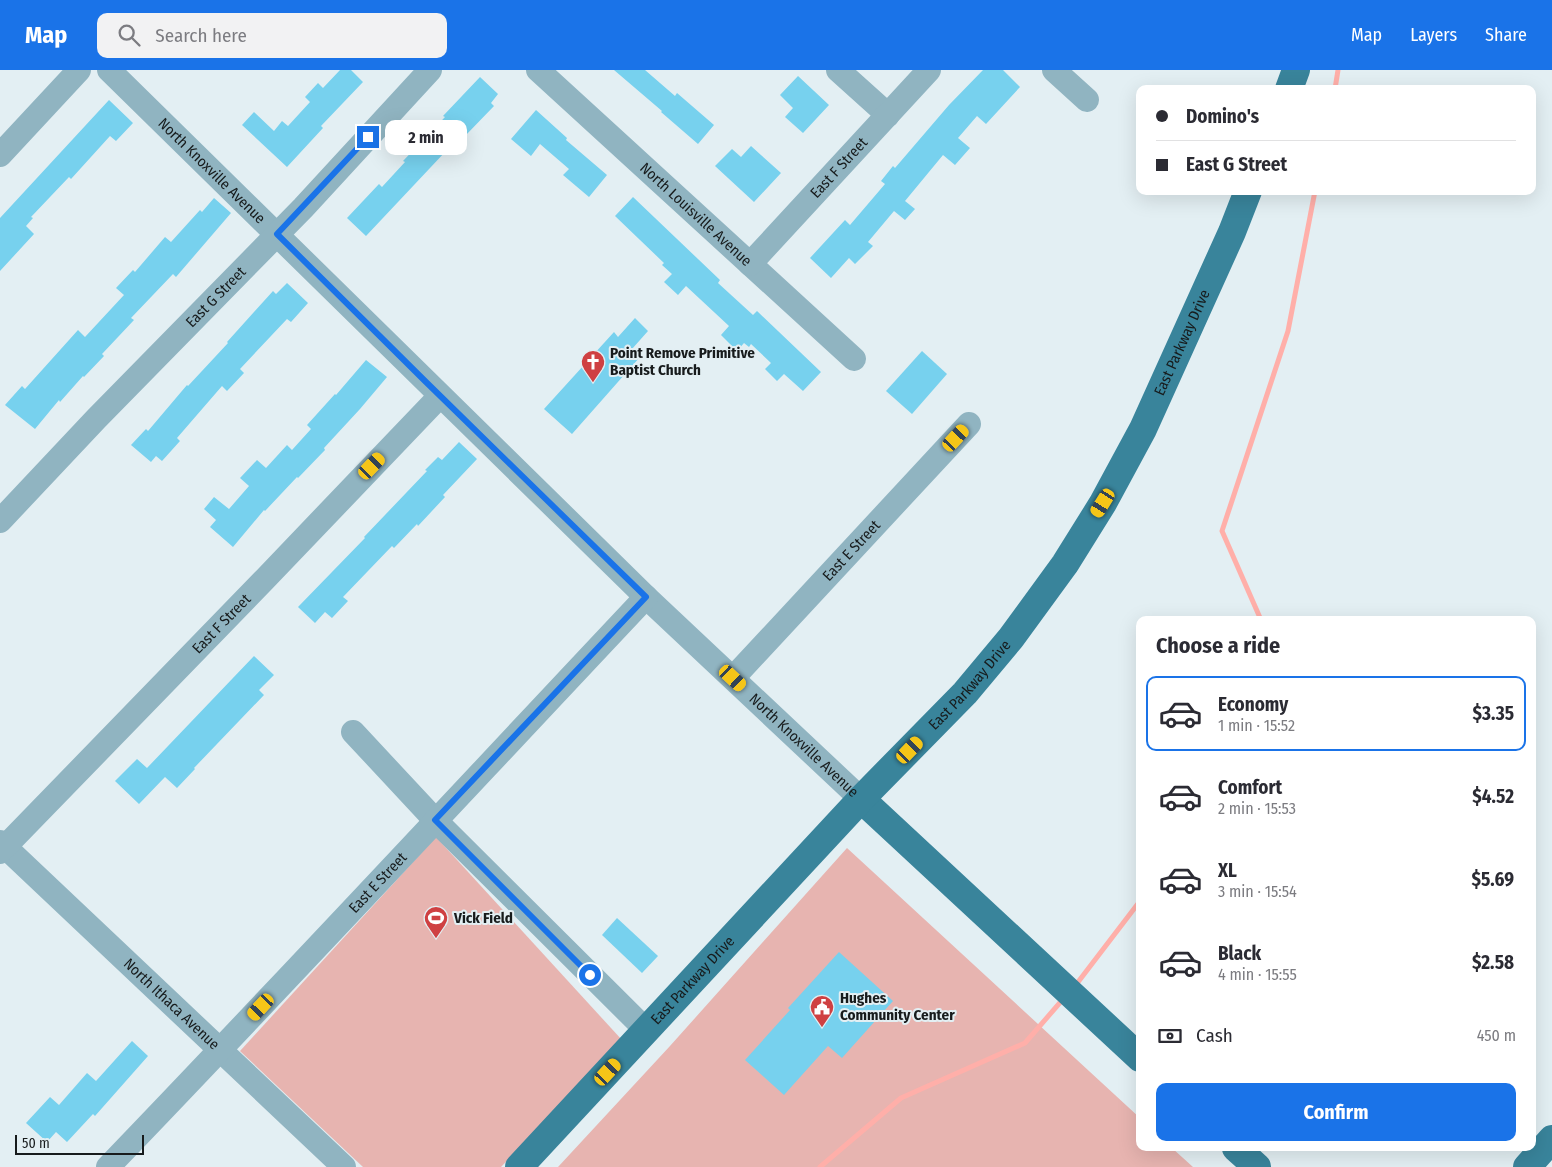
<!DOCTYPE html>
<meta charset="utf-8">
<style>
body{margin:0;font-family:"Fira Sans Condensed",sans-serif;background:#f2f2f3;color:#2b2b33;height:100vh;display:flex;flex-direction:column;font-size:19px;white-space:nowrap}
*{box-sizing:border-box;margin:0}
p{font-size:16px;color:#7c7c81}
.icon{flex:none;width:28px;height:28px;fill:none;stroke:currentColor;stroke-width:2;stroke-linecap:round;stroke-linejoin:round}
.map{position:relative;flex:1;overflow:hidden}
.drawer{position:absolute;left:1136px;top:546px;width:400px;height:535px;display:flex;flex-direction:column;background:#fff;border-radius:10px;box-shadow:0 5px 20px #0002}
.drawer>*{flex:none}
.top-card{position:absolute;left:1136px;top:15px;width:400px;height:110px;border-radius:10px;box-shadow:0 5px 20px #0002;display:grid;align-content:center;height:110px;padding:0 20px;background:#fff}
.scale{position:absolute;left:15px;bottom:12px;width:129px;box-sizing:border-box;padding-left:5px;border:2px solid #171b1c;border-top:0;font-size:14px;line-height:18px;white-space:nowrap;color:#171b1c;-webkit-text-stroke:4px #e3eff3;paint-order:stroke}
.end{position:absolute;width:22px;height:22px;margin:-11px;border:6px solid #1a73e8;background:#fff;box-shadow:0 0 0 2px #fff}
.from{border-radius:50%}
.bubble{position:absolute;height:35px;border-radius:10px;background:#fff;box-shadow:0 5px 20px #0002;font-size:16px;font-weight:700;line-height:35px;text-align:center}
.car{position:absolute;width:15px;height:30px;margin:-15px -8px;border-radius:6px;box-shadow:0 0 4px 1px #0007;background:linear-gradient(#f5c518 24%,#345 0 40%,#f5c518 0 76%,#345 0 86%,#f5c518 0)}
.top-card b{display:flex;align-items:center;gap:18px;height:48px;font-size:19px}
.top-card b+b{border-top:1px solid #e1e1e2}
.top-card i{width:12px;height:12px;background:#2b2b33}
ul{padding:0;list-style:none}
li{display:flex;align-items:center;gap:15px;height:75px;margin:0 10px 8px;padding:0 10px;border:2px solid transparent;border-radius:10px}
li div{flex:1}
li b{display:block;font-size:19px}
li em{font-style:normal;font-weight:700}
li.on{border-color:#1a73e8}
li>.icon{width:45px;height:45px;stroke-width:1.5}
h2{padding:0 20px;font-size:22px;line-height:60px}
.pay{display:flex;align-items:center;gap:12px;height:55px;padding:0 20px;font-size:19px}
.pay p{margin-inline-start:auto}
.button{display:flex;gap:10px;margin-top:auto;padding:10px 20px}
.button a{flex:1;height:58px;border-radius:10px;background:#1a73e8;color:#fff;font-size:20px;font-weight:700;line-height:58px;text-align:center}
header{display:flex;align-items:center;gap:30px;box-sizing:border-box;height:70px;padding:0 25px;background:#1a73e8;color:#fff}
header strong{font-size:24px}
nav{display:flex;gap:28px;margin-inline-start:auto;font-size:18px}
.search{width:350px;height:45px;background:#f2f2f3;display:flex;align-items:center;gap:12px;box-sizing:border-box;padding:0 18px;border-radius:10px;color:#7c7c81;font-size:19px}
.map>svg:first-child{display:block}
</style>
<header>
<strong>Map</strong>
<div class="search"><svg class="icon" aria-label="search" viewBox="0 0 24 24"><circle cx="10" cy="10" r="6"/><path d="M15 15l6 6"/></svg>Search here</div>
<nav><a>Map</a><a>Layers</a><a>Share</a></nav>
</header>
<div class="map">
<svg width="1552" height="1097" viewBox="0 0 1552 1097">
<rect width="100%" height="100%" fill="#e3eff3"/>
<g fill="#e7b4b0">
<polygon points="436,767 622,970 501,1097 363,1097 240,981"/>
<polygon points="847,778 1140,1048 1140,1078 1172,1078 1193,1097 558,1097 670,976"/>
</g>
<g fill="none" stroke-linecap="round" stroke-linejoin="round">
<g stroke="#ffafa9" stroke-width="5">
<polyline points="1335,19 1338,0"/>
<polyline points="1261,550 1222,461 1288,261 1315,121"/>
<polyline points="1075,916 1140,831"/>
<polyline points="820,1097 901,1028 1025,973 1064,928"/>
</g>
</g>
<g fill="#77d1ee">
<polygon points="340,0 351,0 363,12 321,56 323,58 287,97 242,55 254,42 274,61 282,51 288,56 310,32 305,27 318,13 323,18"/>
<polygon points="614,0 645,0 675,26 677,23 714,55 698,74 661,42 662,41"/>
<polygon points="983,0 1003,0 1020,17 986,54 977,46 958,68 970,78 955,95 943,85 905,131 915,139 905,150 894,141 868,172 873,176 855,194 849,188 831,208 810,188 845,150 850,155 885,114 881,111 893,96 895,98 949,35"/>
<polygon points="798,6 829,35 803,63 785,47 793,38 780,25"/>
<polygon points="480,7 498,24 491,33 494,36 465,66 462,64 366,166 347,148 379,114 382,117 405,92 403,91 445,47 443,46"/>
<polygon points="109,30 133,53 116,71 110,66 71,109 69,107 31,147 33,148 26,156 34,164 0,201 0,148"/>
<polygon points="536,40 567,68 566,70 607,105 589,127 563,105 569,99 540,74 531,86 511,69"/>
<polygon points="751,76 781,103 754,132 715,96 732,79 741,87"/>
<polygon points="633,127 720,210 718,213 753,245 757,241 821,302 803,321 784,304 777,311 765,299 771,293 751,274 749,277 744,273 737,281 721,265 729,256 686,216 678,225 664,212 672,204 662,195 664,193 615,146"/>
<polygon points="214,128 231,143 176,207 173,204 131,248 134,250 102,284 104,286 84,307 83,306 60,332 59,330 35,359 5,335 22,316 25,319 78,260 85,267 124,225 116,218 133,200 135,202 165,167 171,172 200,140 202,142"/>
<polygon points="287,213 308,233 291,252 287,249 240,299 244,303 227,321 222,316 177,368 180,371 162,391 156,386 151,392 131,375 146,359 148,361 187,315 188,316 228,273 227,272 273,221 276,224"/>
<polygon points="635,248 648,261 632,279 640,287 572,364 544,339 614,262 618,267"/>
<polygon points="922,281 947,304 912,344 886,321"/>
<polygon points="366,290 387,307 360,339 324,378 325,380 298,408 297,407 265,441 264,440 233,477 210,457 216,450 204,439 214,427 229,439 249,416 240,408 257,390 266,398 287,375 292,380 311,359 307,355 335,324 336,325"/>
<polygon points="459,372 477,389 443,425 445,427 418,456 417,454 394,478 392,476 343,527 348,531 332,548 325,542 315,553 298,537 365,468 364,467 427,401 425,400 438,387 442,390"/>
<polygon points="254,586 274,605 259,620 264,625 194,698 195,699 177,718 165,707 139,734 115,711 137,689 147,698"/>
<polygon points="617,848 658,886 642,903 602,865"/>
<polygon points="839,882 893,931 842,988 828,976 784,1025 745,990 790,940 788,938"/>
<polygon points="132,971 148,986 95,1046 93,1044 67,1072 56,1062 47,1072 26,1053 50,1027 59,1035 87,1003 96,1011"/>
</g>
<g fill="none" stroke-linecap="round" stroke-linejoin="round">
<g stroke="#90b4c1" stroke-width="24">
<path id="s1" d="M109,0L646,527L861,729"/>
<path id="s2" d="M538,0L854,289"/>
<polyline points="838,0 888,45"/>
<polyline points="1054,0 1087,30"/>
<polyline points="0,85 79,0"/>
<path id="s3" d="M750,194L929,0"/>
<path id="s4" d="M0,451L96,349L303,138L430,0"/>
<path id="s5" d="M733,608L969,354"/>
<polyline points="353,662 435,750 647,961"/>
<path id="s6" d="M0,772L344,1097"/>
<path id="s7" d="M0,782L265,509L440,326"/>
<path id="s8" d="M108,1097C289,909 467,717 646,527"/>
</g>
<g stroke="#39849b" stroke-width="28">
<polyline points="1289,19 1296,0"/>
<polyline points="861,729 1140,988"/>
<polyline points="1236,1078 1257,1097"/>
<path id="s9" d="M519,1097L861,729L965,623L1011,568L1065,494L1103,433L1143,359L1232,162L1248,121"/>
<polyline points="1527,1097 1552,1069"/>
</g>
</g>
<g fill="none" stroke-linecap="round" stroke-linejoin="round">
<polyline stroke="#1a73e8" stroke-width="6" points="368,67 277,164 426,312 646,527 435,750 590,905"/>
</g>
<defs>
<g id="church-pin" transform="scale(1.25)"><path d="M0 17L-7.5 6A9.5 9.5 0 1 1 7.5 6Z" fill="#cf4042" stroke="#e3eff3"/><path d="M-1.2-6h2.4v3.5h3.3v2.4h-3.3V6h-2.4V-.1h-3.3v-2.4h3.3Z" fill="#fff"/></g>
<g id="stadium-pin" transform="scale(1.25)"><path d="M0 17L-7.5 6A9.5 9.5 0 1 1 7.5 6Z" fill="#cf4042" stroke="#e3eff3"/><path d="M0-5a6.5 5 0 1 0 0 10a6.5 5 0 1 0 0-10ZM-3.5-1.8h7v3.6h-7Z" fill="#fff"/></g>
<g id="civic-pin" transform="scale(1.25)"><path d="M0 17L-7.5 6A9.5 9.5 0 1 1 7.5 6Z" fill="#cf4042" stroke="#e3eff3"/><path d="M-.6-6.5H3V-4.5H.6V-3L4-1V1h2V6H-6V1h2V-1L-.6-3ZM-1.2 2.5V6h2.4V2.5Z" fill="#fff"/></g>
</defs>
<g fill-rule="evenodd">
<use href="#church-pin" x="593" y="292"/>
<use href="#stadium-pin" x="436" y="848"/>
<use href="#civic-pin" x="822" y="937"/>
</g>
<g text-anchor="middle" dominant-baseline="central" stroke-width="4" stroke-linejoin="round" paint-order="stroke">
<g font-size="15" fill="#171b1c" stroke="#e3eff3">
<text stroke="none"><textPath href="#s3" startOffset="131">East F Street</textPath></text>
<text stroke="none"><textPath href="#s1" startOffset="144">North Knoxville Avenue</textPath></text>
<text stroke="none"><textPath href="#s2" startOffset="214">North Louisville Avenue</textPath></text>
<text stroke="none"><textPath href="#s4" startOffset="311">East G Street</textPath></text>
<text stroke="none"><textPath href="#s9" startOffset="1065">East Parkway Drive</textPath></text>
<text stroke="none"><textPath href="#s5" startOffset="174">East E Street</textPath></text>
<text stroke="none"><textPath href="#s7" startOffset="318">East F Street</textPath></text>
<text stroke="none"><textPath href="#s9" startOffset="660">East Parkway Drive</textPath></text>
<text stroke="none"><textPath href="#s1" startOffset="969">North Knoxville Avenue</textPath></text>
<text stroke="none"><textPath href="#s8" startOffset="392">East E Street</textPath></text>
<text stroke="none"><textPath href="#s9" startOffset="255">East Parkway Drive</textPath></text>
<text stroke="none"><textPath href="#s6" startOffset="236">North Ithaca Avenue</textPath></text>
</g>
<g font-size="15" font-weight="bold" fill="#171b1c" stroke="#e3eff3" text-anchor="start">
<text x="610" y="283">Point Remove Primitive<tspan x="610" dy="17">Baptist Church</tspan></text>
<text x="454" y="848">Vick Field</text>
<text x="840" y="928">Hughes<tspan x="840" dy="17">Community Center</tspan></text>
</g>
</g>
</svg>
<div class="scale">50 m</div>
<i class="end from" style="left:590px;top:905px"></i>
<i class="end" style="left:368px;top:67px"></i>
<div class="bubble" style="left:385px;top:50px;width:82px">2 min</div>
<i class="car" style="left:956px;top:368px;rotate:43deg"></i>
<i class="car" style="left:372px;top:396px;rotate:44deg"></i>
<i class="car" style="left:1103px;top:433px;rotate:212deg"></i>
<i class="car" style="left:733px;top:608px;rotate:133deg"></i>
<i class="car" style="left:910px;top:680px;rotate:44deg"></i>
<i class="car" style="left:261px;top:937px;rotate:223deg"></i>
<i class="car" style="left:608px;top:1002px;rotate:43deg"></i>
<div class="top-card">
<b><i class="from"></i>Domino's</b>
<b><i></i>East G Street</b>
</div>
<section class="drawer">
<h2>Choose a ride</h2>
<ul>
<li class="on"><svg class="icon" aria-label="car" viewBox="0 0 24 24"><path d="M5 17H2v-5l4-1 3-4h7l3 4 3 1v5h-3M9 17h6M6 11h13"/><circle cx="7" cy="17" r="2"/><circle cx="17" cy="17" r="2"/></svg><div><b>Economy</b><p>1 min · 15:52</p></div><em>$3.35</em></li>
<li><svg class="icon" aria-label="car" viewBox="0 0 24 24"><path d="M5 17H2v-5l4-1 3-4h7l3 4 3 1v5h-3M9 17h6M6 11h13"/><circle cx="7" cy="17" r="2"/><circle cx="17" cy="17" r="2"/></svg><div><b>Comfort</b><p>2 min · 15:53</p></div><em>$4.52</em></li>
<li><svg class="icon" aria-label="car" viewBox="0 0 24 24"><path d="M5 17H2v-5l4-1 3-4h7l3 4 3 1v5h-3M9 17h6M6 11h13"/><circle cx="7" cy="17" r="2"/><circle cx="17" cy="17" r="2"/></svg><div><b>XL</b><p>3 min · 15:54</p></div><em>$5.69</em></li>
<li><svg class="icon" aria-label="car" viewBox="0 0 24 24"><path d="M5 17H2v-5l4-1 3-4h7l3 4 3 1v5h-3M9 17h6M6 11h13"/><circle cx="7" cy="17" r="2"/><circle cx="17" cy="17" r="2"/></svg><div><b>Black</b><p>4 min · 15:55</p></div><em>$2.58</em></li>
</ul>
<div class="pay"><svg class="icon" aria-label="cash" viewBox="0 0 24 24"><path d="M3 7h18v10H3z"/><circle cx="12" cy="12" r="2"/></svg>Cash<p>450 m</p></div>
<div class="button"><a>Confirm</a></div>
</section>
</div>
